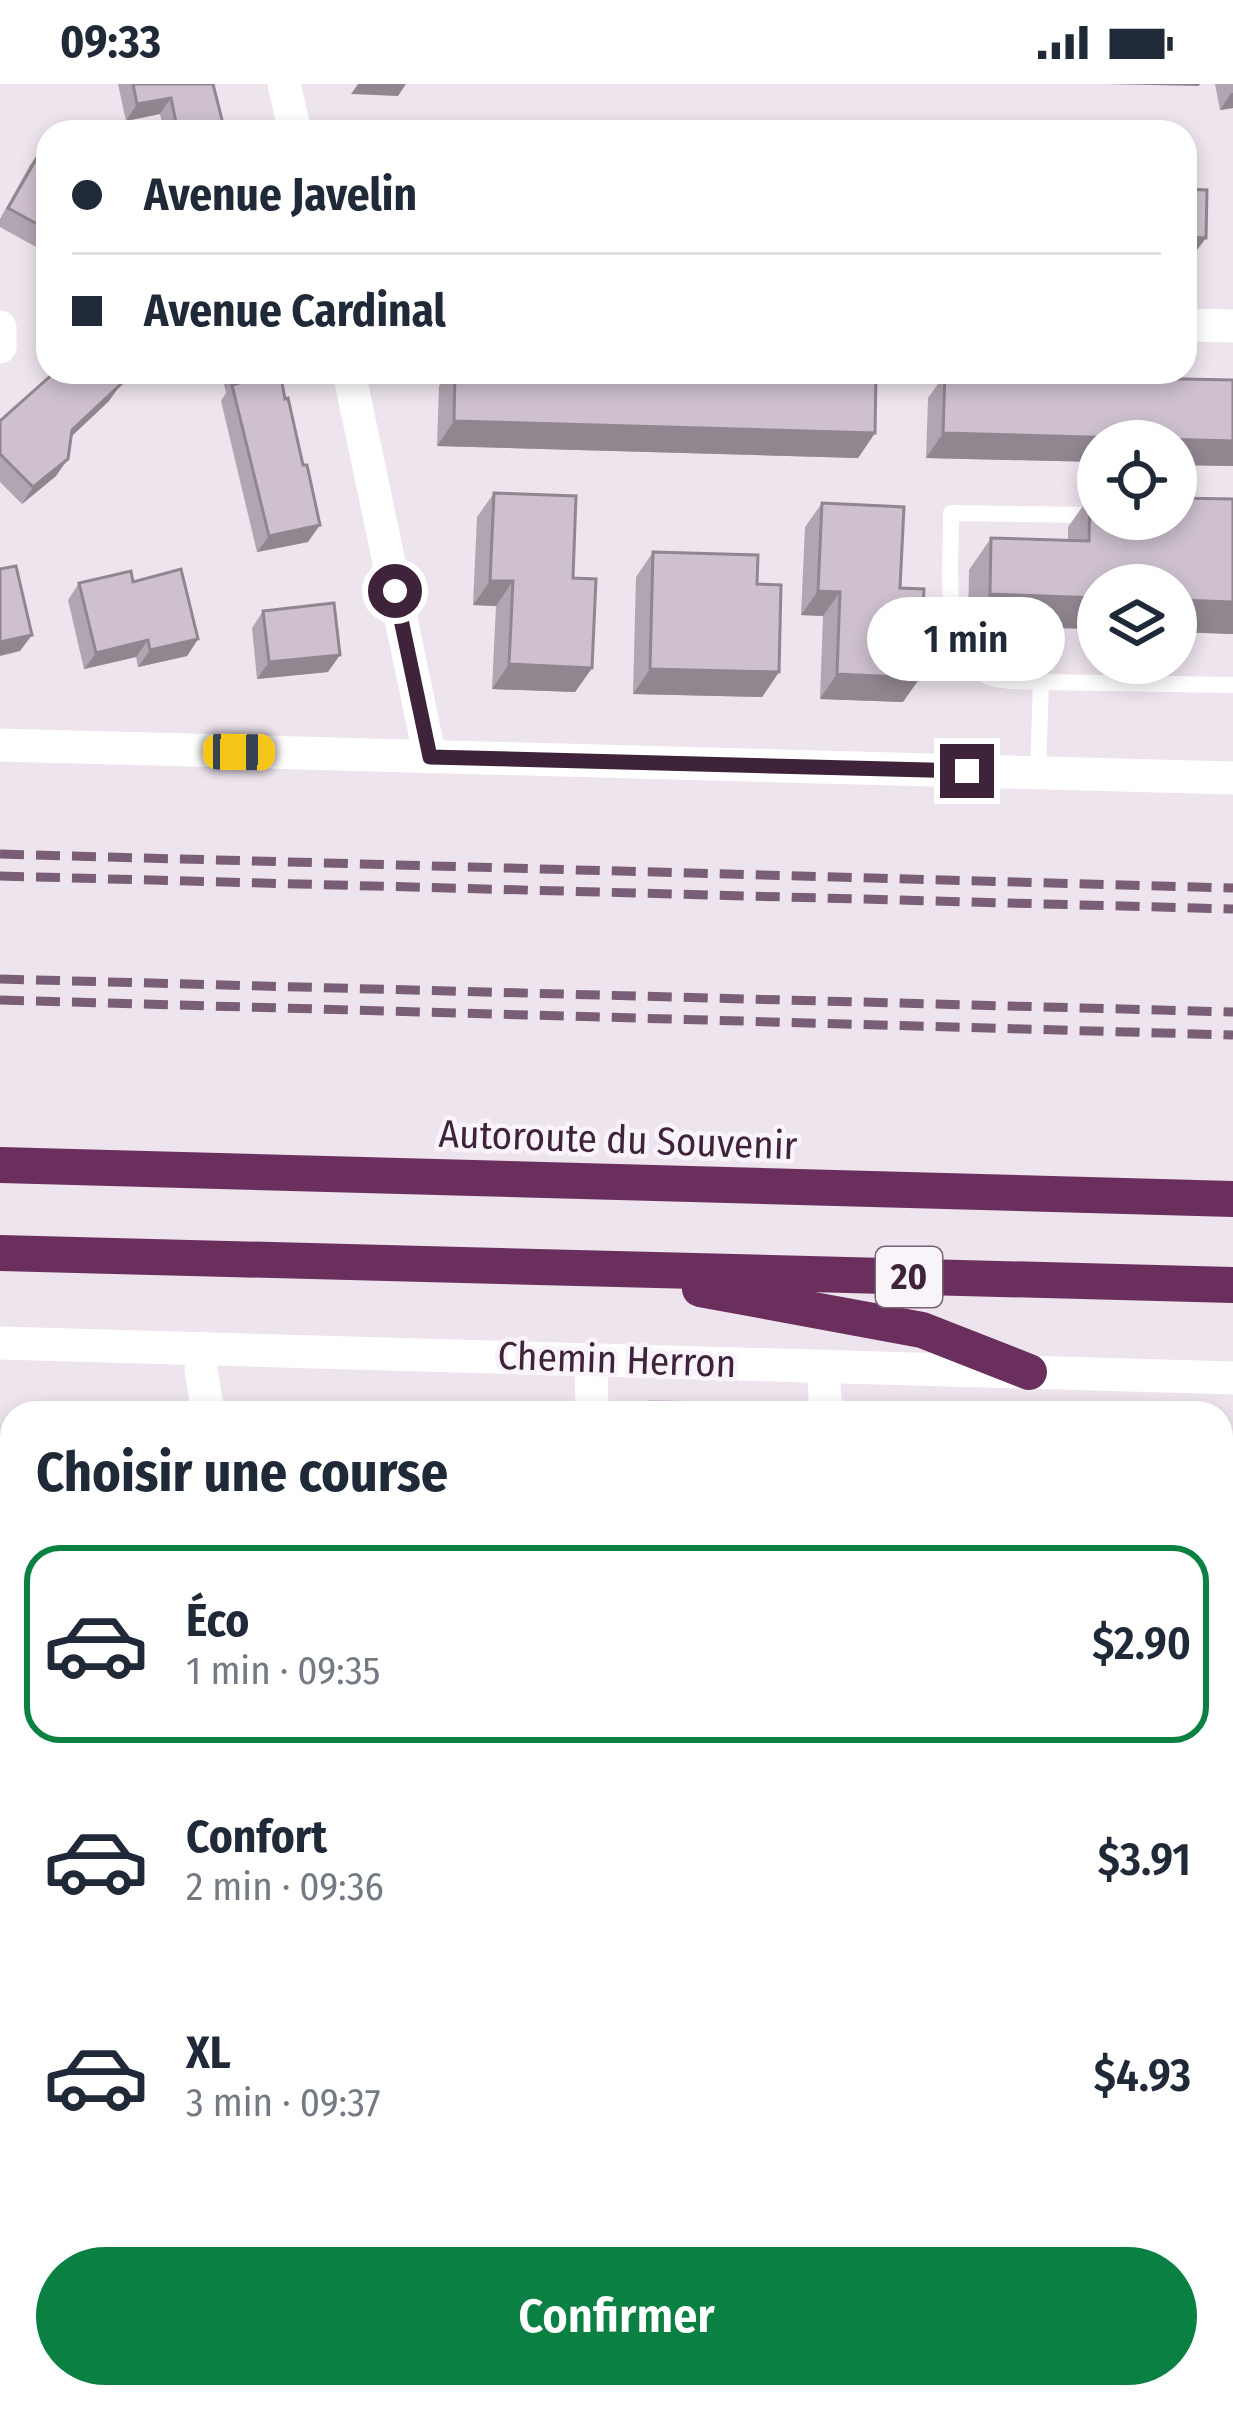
<!DOCTYPE html>
<html lang="fr">
<meta charset="utf-8">
<style>
body{margin:0;font-family:"Fira Sans Condensed",sans-serif;background:#f2f2f3;color:#1f2937;height:100vh;display:flex;flex-direction:column;font-size:45px;white-space:nowrap}
*{box-sizing:border-box;margin:0}
p{font-size:39px;color:#747a83}
.icon{flex:none;width:66px;height:66px;fill:none;stroke:currentColor;stroke-width:2;stroke-linecap:round;stroke-linejoin:round}
.map{position:relative;flex:1;overflow:hidden}
.panel{position:absolute;left:0px;top:1317px;width:1233px;height:1008px;display:flex;flex-direction:column;background:#fff;border-radius:36px 36px 0 0;box-shadow:0 6px 18px #0003}
.panel>*{flex:none}
.guide{position:absolute;left:36px;top:36px;width:1161px;height:264px;border-radius:36px;box-shadow:0 6px 18px #0003;display:grid;align-content:center;height:264px;padding:0 36px;background:#fff}
.buttons{position:absolute;left:1077px;top:336px;display:grid;gap:24px}
.buttons a{display:grid;place-items:center;width:120px;height:120px;border-radius:50%;background:#fff;box-shadow:0 6px 18px #0003;font-size:60px}
.end{position:absolute;width:54px;height:54px;margin:-27px;border:15px solid #3f233a;background:#fff;box-shadow:0 0 0 6px #fff}
.from{border-radius:50%}
.bubble{position:absolute;height:84px;border-radius:42px;background:#fff;box-shadow:0 6px 18px #0003;font-size:39px;font-weight:600;line-height:84px;text-align:center}
.car{position:absolute;width:36px;height:72px;margin:-36px -18px;border-radius:15px;box-shadow:0 0 9px 3px #0007;background:linear-gradient(#f5c518 24%,#345 0 40%,#f5c518 0 76%,#345 0 86%,#f5c518 0)}
.guide b{display:flex;align-items:center;gap:42px;height:114px;font-size:45px}
.guide b+b{border-top:3px solid #e0e1e3}
.guide i{width:30px;height:30px;background:#1f2937}
ul{padding:0;list-style:none}
li{display:flex;align-items:center;gap:36px;height:198px;margin:0 24px 18px;padding:0 12px;border:6px solid transparent;border-radius:36px}
li div{flex:1}
li b{display:block;font-size:45px}
li em{font-style:normal;font-weight:600}
li.active{border-color:#0b8043}
li>.icon{width:108px;height:108px;stroke-width:1.5}
h2{padding:0 36px;font-size:54px;line-height:144px}
.button{display:flex;gap:24px;margin-top:auto;padding:24px 36px}
.button a{flex:1;height:138px;border-radius:72px;background:#0b8043;color:#fff;font-size:48px;font-weight:600;line-height:138px;text-align:center}
.status{display:flex;justify-content:space-between;align-items:center;height:84px;padding:0 60px;background:#fff;direction:ltr}
.status svg{height:33px;fill:currentColor}
.map>svg:first-child{display:block}
</style>
<div class="status"><b>09:33</b><svg viewBox="0 0 49 12"><path d="M0 12V9h3v3zM5 12V6h3v6zM10 12V3h3v9zM15 12V0h3v12zM26 1h20v11H26zM47 4h2v5h-2z"/></svg></div>
<div class="map">
<svg width="1233" height="2325" viewBox="0 0 1233 2325">
<rect width="100%" height="100%" fill="#ede4ed"/>
<polygon fill="#d4bdde" points="650,1316 778,1319 794,1329 619,1329 625,1321 630,1326"/>
<g fill="none" stroke-linecap="round" stroke-linejoin="round">
<g stroke="#fff" stroke-width="16">
<path d="M1041,598C1024,597 1001,599 985,591C939,566 952,474 951,429L1098,431"/>
<polyline points="1038,689 1041,598 1233,601"/>
</g>
<g stroke="#fff" stroke-width="33">
<polyline points="284,0 295,48"/>
<polyline points="1185,241 1233,242"/>
<polyline points="0,243 0,263"/>
<polyline points="349,288 430,673"/>
<polyline points="202,1264 201,1285 208,1329"/>
<polyline points="591,1275 592,1329"/>
<polyline points="823,1282 826,1329"/>
<polyline points="1221,1826 1233,1823"/>
<polyline points="0,2058 12,2110"/>
<polyline points="1221,2236 1233,2233"/>
<polyline points="58,2313 61,2325"/>
<polyline points="430,2313 433,2325"/>
<polyline points="833,2313 836,2325"/>
<polyline points="862,2325 910,2313"/>
</g>
<g stroke="#fff" stroke-width="33">
<polyline points="0,661 1233,694"/>
<polyline points="0,1259 1233,1294"/>
</g>
<g stroke="#6b2f5e" stroke-width="36">
<polyline points="0,1081 1233,1115"/>
<polyline points="0,1169 1233,1201"/>
<polyline points="700,1205 922,1246 1029,1288"/>
</g>
<g stroke="#7a5e76" stroke-width="9" stroke-dasharray="24 12" stroke-linecap="butt">
<polyline points="0,770 1233,804"/>
<polyline points="0,792 1233,825"/>
<polyline points="0,895 1233,928"/>
<polyline points="0,916 1233,951"/>
</g>
</g>
<g fill="#b1a5b1">
<polygon points="118,0 208,0 225,48 164,48 160,30 126,37"/>
<polygon points="1215,0 1233,0 1233,24 1220,26"/>
<polygon points="42,65 48,68 47,169 0,143 0,135 30,81"/>
<polygon points="221,288 280,288 308,458 257,468 221,317 226,309"/>
<polygon points="448,288 820,288 875,349 858,374 437,362 439,302"/>
<polygon points="945,290 1233,296 1233,382 1176,381 1176,357 1098,357 1098,378 926,374 928,314"/>
<polygon points="109,317 71,353 56,392 22,420 0,398 0,337"/>
<polygon points="494,409 573,494 592,584 575,608 492,605 496,522 473,521 477,433"/>
<polygon points="1090,412 1233,550 1176,548 1176,501 1098,501 1098,545 968,542 969,486 991,454 1068,457 1068,443"/>
<polygon points="822,419 900,504 903,618 820,615 823,532 801,531 805,443"/>
<polygon points="653,468 757,500 779,588 762,613 633,610 636,493"/>
<polygon points="133,498 198,555 187,572 138,583 136,573 84,585 68,516 79,499"/>
<polygon points="263,527 328,588 257,595 252,544"/>
<polygon points="0,1444 3,1456 12,1454 12,1763 0,1708"/>
<polygon points="141,2313 207,2313 210,2325 143,2325"/>
<polygon points="302,2313 363,2313 365,2325 301,2325"/>
<polygon points="517,2313 576,2313 579,2325 520,2325"/>
<polygon points="707,2313 764,2313 766,2325 710,2325"/>
</g>
<g fill="#908690">
<polygon points="358,0 406,0 398,12 351,10"/>
<polygon points="1104,0 1200,0 1199,2"/>
<polygon points="1231,9 1233,9 1233,24 1220,26"/>
<polygon points="171,14 160,30 126,37 137,20"/>
<polygon points="1185,153 1206,154 1194,170 1185,170"/>
<polygon points="121,300 109,317 60,363 72,346"/>
<polygon points="454,337 875,349 858,374 437,362"/>
<polygon points="943,349 1233,357 1233,382 1176,381 1176,357 1098,357 1098,378 926,374"/>
<polygon points="68,375 56,392 22,420 33,403"/>
<polygon points="320,441 308,458 257,468 269,452"/>
<polygon points="490,497 513,497 496,522 473,521"/>
<polygon points="818,507 840,508 823,532 801,531"/>
<polygon points="990,510 1098,514 1098,545 968,542"/>
<polygon points="1176,516 1233,518 1233,550 1176,548"/>
<polygon points="32,551 20,567 0,572 0,558"/>
<polygon points="198,555 187,572 138,583 150,566"/>
<polygon points="148,556 136,573 84,585 96,569"/>
<polygon points="340,571 328,588 257,595 269,578"/>
<polygon points="509,580 592,584 575,608 492,605"/>
<polygon points="650,585 779,588 762,613 633,610"/>
<polygon points="837,590 920,594 903,618 820,615"/>
<polygon points="10,1685 0,1699 0,1689 2,1686"/>
<polygon points="1233,1715 1233,1729 1221,1731 1221,1718"/>
<polygon points="1233,1933 1233,1949 1221,1952 1221,1936"/>
<polygon points="1233,2163 1233,2180 1221,2182 1221,2166"/>
</g>
<g fill="#cec0ce" stroke="#908690" stroke-width="3">
<polygon points="133,0 213,0 225,48 178,48 171,14 137,20"/>
<polygon points="408,42 453,43 453,48 408,48"/>
<polygon points="42,65 48,68 48,146 8,124"/>
<polygon points="1185,105 1207,106 1206,154 1185,153"/>
<polygon points="55,288 110,288 121,300 72,346 68,375 33,403 0,370 0,337"/>
<polygon points="236,288 280,288 285,315 288,314 303,381 307,381 320,441 269,452 232,301 239,299"/>
<polygon points="455,288 876,290 875,349 454,337"/>
<polygon points="945,290 1233,296 1233,357 943,349"/>
<polygon points="494,409 576,412 573,494 596,495 592,584 509,580 513,497 490,497"/>
<polygon points="1090,412 1098,412 1098,435 1176,435 1176,414 1233,415 1233,518 1176,516 1176,501 1098,501 1098,514 990,510 991,454 1089,457"/>
<polygon points="822,419 904,423 900,504 924,505 920,594 837,590 840,508 818,507"/>
<polygon points="653,468 758,471 757,500 781,501 779,588 650,585"/>
<polygon points="16,482 32,551 0,558 0,485"/>
<polygon points="181,485 198,555 150,566 148,556 96,569 79,499 131,487 133,498"/>
<polygon points="334,519 340,571 269,578 263,527"/>
<polygon points="0,1444 3,1456 12,1454 12,1694 10,1685 2,1686 0,1676"/>
<polygon points="1233,1616 1233,1715 1221,1718 1221,1619"/>
<polygon points="1233,1886 1233,1933 1221,1936 1221,1888"/>
<polygon points="1233,2118 1233,2163 1221,2166 1221,2121"/>
<polygon points="156,2313 207,2313 210,2325 158,2325"/>
<polygon points="314,2313 363,2313 365,2325 317,2325"/>
<polygon points="532,2313 576,2313 579,2325 535,2325"/>
<polygon points="723,2313 764,2313 766,2325 725,2325"/>
</g>
<g fill="none" stroke-linecap="round" stroke-linejoin="round">
<polyline stroke="#3f233a" stroke-width="15" points="395,507 430,673 967,687"/>
</g>
<g text-anchor="middle" dominant-baseline="central" stroke-width="9" stroke-linejoin="round" paint-order="stroke">
<rect fill="#f9f4fa" stroke="#776274" stroke-width="3" x="876" y="1163" width="66" height="60" rx="9"/>
<g font-size="36" font-weight="bold" fill="#3f233a">
<text x="909" y="1193">20</text>
</g>
<g font-size="39" fill="#3f233a" stroke="#f9f4fa">
<text transform="translate(618 1056) rotate(2)">Autoroute du Souvenir</text>
<text transform="translate(617 1276) rotate(2)">Chemin Herron</text>
</g>
</g>
</svg>
<div class="buttons">
<a><svg class="icon" aria-label="locate" viewBox="0 0 24 24"><circle cx="12" cy="12" r="6"/><path d="M12 2v4M12 18v4M2 12h4M18 12h4"/></svg></a>
<a><svg class="icon" aria-label="layers" viewBox="0 0 24 24"><path d="M12 4l9 5-9 5-9-5zM3 14l9 5 9-5"/></svg></a>
</div>
<i class="end from" style="left:395px;top:507px"></i>
<i class="end" style="left:967px;top:687px"></i>
<div class="bubble" style="left:867px;top:513px;width:198px">1 min</div>
<i class="car" style="left:239px;top:668px;rotate:91deg"></i>
<div class="guide">
<b><i class="from"></i>Avenue Javelin</b>
<b><i></i>Avenue Cardinal</b>
</div>
<section class="panel">
<h2>Choisir une course</h2>
<ul>
<li class="active"><svg class="icon" aria-label="car" viewBox="0 0 24 24"><path d="M5 17H2v-5l4-1 3-4h7l3 4 3 1v5h-3M9 17h6M6 11h13"/><circle cx="7" cy="17" r="2"/><circle cx="17" cy="17" r="2"/></svg><div><b>Éco</b><p>1 min · 09:35</p></div><em>$2.90</em></li>
<li><svg class="icon" aria-label="car" viewBox="0 0 24 24"><path d="M5 17H2v-5l4-1 3-4h7l3 4 3 1v5h-3M9 17h6M6 11h13"/><circle cx="7" cy="17" r="2"/><circle cx="17" cy="17" r="2"/></svg><div><b>Confort</b><p>2 min · 09:36</p></div><em>$3.91</em></li>
<li><svg class="icon" aria-label="car" viewBox="0 0 24 24"><path d="M5 17H2v-5l4-1 3-4h7l3 4 3 1v5h-3M9 17h6M6 11h13"/><circle cx="7" cy="17" r="2"/><circle cx="17" cy="17" r="2"/></svg><div><b>XL</b><p>3 min · 09:37</p></div><em>$4.93</em></li>
</ul>
<div class="button"><a>Confirmer</a></div>
</section>
</div>
